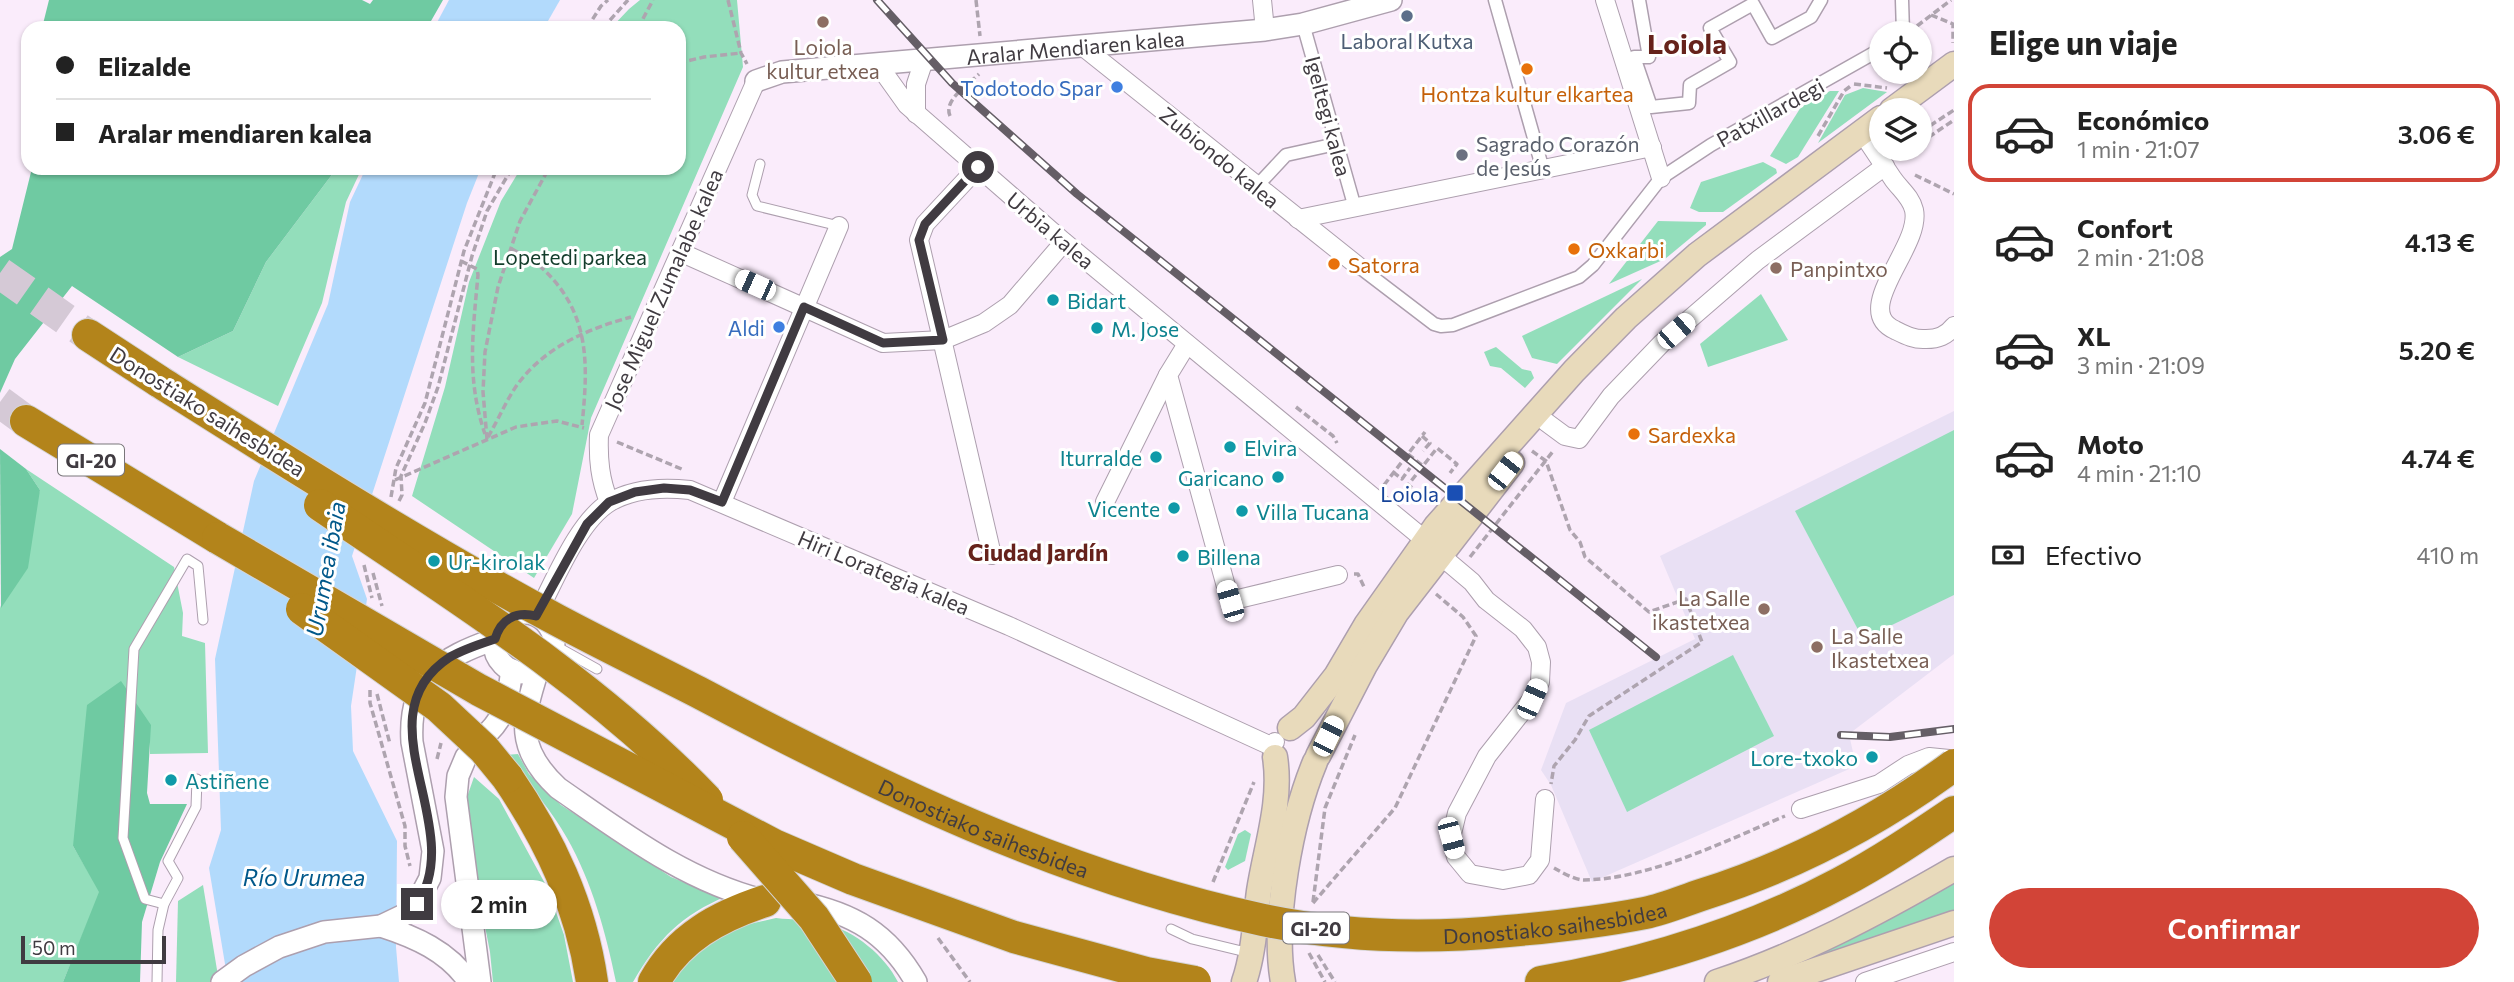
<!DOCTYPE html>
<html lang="es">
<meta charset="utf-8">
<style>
body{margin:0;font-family:Commissioner,sans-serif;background:#f2f2f2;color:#222;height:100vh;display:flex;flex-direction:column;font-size:26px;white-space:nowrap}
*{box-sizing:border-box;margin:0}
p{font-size:23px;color:#767676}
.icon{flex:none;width:38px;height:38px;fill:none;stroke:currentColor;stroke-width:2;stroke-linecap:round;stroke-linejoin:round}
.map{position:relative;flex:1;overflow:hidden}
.side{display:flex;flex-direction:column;background:#fff;width:560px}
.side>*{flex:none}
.banner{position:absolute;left:21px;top:21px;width:665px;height:154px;border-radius:21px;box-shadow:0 2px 5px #0004;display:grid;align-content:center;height:154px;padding:0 35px;background:#fff}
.buttons{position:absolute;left:1869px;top:21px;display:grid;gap:14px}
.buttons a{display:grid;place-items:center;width:63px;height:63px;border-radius:50%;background:#fff;box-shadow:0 2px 5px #0004;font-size:35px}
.scale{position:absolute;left:21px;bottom:18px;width:145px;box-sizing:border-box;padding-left:7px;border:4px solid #403b41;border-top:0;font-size:19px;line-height:24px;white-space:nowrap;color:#403b41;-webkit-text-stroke:5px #fff;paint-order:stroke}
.end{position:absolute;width:32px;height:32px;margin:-16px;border:9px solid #403b41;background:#fff;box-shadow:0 0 0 4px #fff}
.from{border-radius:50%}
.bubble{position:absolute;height:49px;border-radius:24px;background:#fff;box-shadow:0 2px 5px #0004;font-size:23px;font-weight:600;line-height:49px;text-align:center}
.car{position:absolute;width:21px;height:42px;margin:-21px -10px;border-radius:9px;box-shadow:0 0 5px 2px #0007;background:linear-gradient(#fff 24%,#345 0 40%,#fff 0 76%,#345 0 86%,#fff 0)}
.banner b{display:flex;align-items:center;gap:24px;height:66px;font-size:26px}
.banner b+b{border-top:2px solid #e0e0e0}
.banner i{width:18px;height:18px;background:#222}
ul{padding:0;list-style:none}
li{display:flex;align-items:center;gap:21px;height:98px;margin:0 14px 10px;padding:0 21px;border:4px solid transparent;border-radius:21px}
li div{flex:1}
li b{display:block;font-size:26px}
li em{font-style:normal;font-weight:600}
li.selected{border-color:#d24437}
li>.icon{width:63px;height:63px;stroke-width:1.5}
h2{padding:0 35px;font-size:32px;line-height:84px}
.pay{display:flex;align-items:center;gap:18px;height:77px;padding:0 35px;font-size:26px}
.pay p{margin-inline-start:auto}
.cta{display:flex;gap:14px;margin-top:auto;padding:14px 35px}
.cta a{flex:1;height:80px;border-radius:42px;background:#d24437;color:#fff;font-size:28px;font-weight:600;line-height:80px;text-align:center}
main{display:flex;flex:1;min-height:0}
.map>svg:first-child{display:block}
</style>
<main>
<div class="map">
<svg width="1954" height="982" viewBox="0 0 1954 982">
<rect width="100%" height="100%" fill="#faecfb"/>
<polygon fill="#e9e0f4" points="1954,411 1954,654 1849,734 1856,766 1592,882 1551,785 1541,770 1566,703 1695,639 1660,556"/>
<g fill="#93debb">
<polygon points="640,0 737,0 743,67 591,418 572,514 534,578 412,496 445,387 469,282 501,201 521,168 679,168 679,28 611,28 629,9"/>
<polygon points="1863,88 1887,92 1818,143 1845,95"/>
<polygon points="1830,91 1839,91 1798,157 1786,164 1770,156 1801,107"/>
<polygon points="1763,162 1776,169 1777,173 1723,212 1699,212 1690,208 1701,182"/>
<polygon points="337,168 362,168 346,202 322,303 278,406 178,357 233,331 266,262"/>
<polygon points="1658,221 1706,222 1706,225 1665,259 1609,284"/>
<polygon points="1642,279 1557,364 1532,358 1522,336"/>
<polygon points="1761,294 1788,340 1708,367 1700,344"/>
<polygon points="1496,347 1522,369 1531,371 1534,378 1525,388 1501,368 1490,366 1484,352"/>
<polygon points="1954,430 1954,595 1863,639 1795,511"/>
<polygon points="26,469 174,567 183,613 182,636 205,643 208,753 150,754 150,725 73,846 100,892 63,982 0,982 0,608 40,490"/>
<polygon points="1733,655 1774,736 1627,812 1589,730"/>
<path d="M518,754L529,774L561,805L671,877L703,890L727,896C681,915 658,939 633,982H616C606,933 592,882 567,838C551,809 526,782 506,755Z"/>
<polygon points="474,777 499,799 548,889 564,935 573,982 493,982 490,952 475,875 467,797"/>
<polygon points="1245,830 1251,834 1245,861 1228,870 1225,867 1238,834"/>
<polygon points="1954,877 1954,913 1747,982"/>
<polygon points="203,885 219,982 176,982 178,901"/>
<path d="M776,918C792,920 811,919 826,924C855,931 885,956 898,982H670L700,948L736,927Z"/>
</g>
<g fill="#6fcaa2">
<polygon points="49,0 362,0 370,4 373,0 443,0 427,28 42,28"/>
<polygon points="32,168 337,168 266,262 233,331 178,357 72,286 15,359 0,393 0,257 12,249"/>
<polygon points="0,449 26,469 40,490 28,568 1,608"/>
<polygon points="121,681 151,725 147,793 150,804 187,804 160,862 142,922 140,982 63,982 99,892 73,846 87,705"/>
</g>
<g fill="#b2dafc">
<polygon points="449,0 560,0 544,28 434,28"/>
<polygon points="366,168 481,168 467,203 352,556 367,599 351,706 353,751 397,841 396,947 399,982 228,982 209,868 221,830 215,659 254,481 328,304 350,202"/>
</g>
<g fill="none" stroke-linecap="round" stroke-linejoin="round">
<g stroke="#d5c9d6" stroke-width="32" stroke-dasharray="32 16" stroke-linecap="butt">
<polyline points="0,273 88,335"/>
<polyline points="0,402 26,421"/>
</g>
<g stroke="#ad9fae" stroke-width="11">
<g id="service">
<polyline points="760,164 752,195 757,206 839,226"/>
<polyline points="554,645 597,669"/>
<polyline points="164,904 145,899 123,838 134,649 187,559 198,566 203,620"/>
<polyline points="1171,929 1192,939 1250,953"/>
<polyline points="157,982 158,930 164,904 178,878 168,861 196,807 197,779"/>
</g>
</g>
<g stroke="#ad9fae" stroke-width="15">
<g id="pedestrian">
<polyline points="1495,0 1543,170"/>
<polyline points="1639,0 1649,57 1634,57 1651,107 1689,103 1690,85 1730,62 1710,28 1753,4 1772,38 1811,17 1821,0"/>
<polyline points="1902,0 1903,33"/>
<polyline points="1303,24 1355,208"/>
<polyline points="1257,186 1286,155 1336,144"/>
<polyline points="1358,266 1434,324 1441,326 1453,325 1579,277 1593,265 1661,178 1711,145 1881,49"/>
</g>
</g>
<g stroke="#ad9fae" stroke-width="20">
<g id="minor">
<polyline points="1262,0 1265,30"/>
<polyline points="1605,0 1661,178"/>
<polyline points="1082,46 1358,266"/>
<polyline points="877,63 907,105 978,167 1064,242 1425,540"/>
<polyline points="916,114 916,84 924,60"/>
<path d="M1869,143C1877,155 1885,167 1893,179C1900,189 1911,197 1914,210C1922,247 1850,309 1895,330C1905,335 1914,340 1926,339C1938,339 1946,336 1954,326"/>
<polyline points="978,167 925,224 919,240 992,555"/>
<polyline points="1298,219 1652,147"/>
<polyline points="680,252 883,343 943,340 984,323 1010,305 1064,242"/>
<polyline points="1187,344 1168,375 1230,601 1338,575"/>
<polyline points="1546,422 1565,436 1579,439 1611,396 1662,343 1758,260 1885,166"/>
<path d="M609,502C600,479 598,460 599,435L756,81"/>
<polyline points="722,502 839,226"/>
<polyline points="1105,502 1168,375"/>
<polyline points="1440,555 1472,582 1486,600 1523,629 1537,647 1541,662 1540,682 1532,699 1487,756 1457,813 1451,838 1456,857 1470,874 1503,880 1529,875 1540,860 1545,799"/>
<path d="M536,616C554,583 577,522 610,502C634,488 663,487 690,490L1009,626L1271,746L1275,742"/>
<polyline points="1801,809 1879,784 1908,765 1929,757 1949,759 1954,763"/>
<polyline points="1865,982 1954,952"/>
</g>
</g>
<g stroke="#ad9fae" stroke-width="24">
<g id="tertiary">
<path id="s1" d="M756,81L782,72L1265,30L1303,24L1391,0"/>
<circle cx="524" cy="643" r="30"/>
<path d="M538,670C522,720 515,748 558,788C623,833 687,882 766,901"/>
<path d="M798,902C853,913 888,933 916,982"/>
<path d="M381,926C415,937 448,951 469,982"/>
<path d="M222,982L244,966L279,947L324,932L381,926L406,914L417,903L430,878L433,851L412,742C408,677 441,658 495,639"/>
<polyline points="480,982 456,797 458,776 466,757 494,726 506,709 512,670"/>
</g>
</g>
<g stroke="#ad9fae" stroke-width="27">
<g id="secondary">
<polyline points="1892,110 1954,64"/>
<polyline points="1290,728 1304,717 1336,676 1366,625 1436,526 1574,371 1626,318 1697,255 1881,118"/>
<polyline points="1318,756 1365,665 1396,613 1512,463"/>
<path d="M1244,982C1254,953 1255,921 1259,891C1266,846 1282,802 1275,757"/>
<path d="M1283,982C1272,920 1291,820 1315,762"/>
<path d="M1717,982C1801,954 1878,913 1954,869"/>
<polyline points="1780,982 1954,923"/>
</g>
</g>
<g stroke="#d5d4d5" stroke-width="34">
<g id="motorway">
<polyline points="88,335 160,382"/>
<polyline points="26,421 218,538"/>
<path d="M507,777C550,840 581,906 592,982"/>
<path d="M654,982C678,938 719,916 765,901"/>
<path d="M1541,982C1644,964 1748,932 1840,883C1880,862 1917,837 1954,812"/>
</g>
</g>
<g stroke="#aea4af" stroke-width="3.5" stroke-dasharray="7 3.5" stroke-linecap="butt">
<polyline points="728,0 741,53 747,64"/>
<polyline points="976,0 980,36"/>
<polyline points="1931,15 1953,24 1953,43"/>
<polyline points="1917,26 1951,0"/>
<polyline points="587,28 601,6 608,0"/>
<polyline points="603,28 628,0"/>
<polyline points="638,28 653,0"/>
<polyline points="679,63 704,57 741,53"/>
<polyline points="1854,84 1887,88"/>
<path d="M950,116C943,100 968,85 979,74"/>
<polyline points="1920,128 1928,127 1954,110"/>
<polyline points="1818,136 1844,91 1852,85"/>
<polyline points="1920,143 1954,120"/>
<polyline points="1898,157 1911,149"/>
<polyline points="1915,175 1954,194"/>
<path d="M512,249C522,255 535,261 543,269C591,314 588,366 582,425"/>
<path d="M461,261L477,269L478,275C473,331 466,379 485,434"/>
<polyline points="1296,407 1333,436 1337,443"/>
<polyline points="1422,436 1430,443 1423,451"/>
<path d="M488,437C498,420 506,401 517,385C545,347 587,329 631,317"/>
<polyline points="487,439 483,392 485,352 498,287 520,221 549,168"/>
<polyline points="617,442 684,470"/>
<polyline points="1532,451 1546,461 1570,530 1580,542 1585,557 1649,612 1686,599 1702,642 1589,716 1575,740 1554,766 1551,784"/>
<polyline points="1408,454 1423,466"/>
<polyline points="1393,472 1402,479 1410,468"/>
<polyline points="395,480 516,427 557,421 584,428"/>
<polyline points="1384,485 1425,432"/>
<polyline points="391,497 396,468 425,403 464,251 497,168"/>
<polyline points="1429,500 1408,485 1437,448 1457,464 1450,473"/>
<polyline points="399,501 402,495 401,476 425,423 438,387 472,256 487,211 512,168"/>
<polyline points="1470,557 1554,450"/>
<polyline points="364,565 372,598"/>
<polyline points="373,573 382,606"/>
<polyline points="1354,574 1358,574 1365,589"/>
<polyline points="370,690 370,703 405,826 405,846 410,866"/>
<polyline points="377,694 390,744"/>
<polyline points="437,759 441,743"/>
<path d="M1554,868C1563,873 1575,880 1584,880C1650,879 1725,841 1785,816"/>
<polyline points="1213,882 1254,782"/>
<polyline points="1313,902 1325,808 1355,735"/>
<polyline points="1313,903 1395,808 1476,636 1463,617 1436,594"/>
<polyline points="938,938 970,982"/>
<polyline points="1309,953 1325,982"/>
<polyline points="1318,955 1335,982"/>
</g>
<use href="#service" stroke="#fff" stroke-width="9"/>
<use href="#pedestrian" stroke="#fff" stroke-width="12"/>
<use href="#minor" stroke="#fff" stroke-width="18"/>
<use href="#tertiary" stroke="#fff" stroke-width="21"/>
<use href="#secondary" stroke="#e8dabb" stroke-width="24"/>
<use href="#motorway" stroke="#b3841b" stroke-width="32"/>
<g stroke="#655e66" stroke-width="8">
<g id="rail">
<polyline points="877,0 952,83 1077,194 1656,657"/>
<polyline points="1841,735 1890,737 1954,729"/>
</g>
</g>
<use href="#rail" stroke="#fff" stroke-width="5" stroke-dasharray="16" stroke-linecap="butt"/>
<g stroke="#d5d4d5" stroke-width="34" stroke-linecap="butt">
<g id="motorway-bridge">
<path id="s2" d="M160,382C290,464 421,547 557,620C604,645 651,668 698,692C877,787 1063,877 1263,920C1343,937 1427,939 1508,931C1554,927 1599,922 1645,913C1664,909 1683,901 1701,895C1793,866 1877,822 1954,765"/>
<path d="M320,505C454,596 594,682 707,800"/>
<polyline points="218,538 479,690 774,845 853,879 1014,937 1146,973 1195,982"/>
<polyline points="302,609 439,707 484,749 507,777"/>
<polyline points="743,837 814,918 856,982"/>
</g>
</g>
<use href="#motorway-bridge" stroke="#b3841b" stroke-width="32"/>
</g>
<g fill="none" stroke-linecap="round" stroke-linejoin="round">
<path stroke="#403b41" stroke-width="9" d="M417,904C469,827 358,717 450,657C464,649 480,644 495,639C501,619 516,611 536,616L587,524L609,502L635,492L664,488L690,490L722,502L804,307L883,343L943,340L919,240L925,224L978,167"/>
</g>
<circle fill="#5c6f8a" stroke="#fff" stroke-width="2.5" cx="1407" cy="16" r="7"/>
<g fill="#8d6e63" stroke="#fff" stroke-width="2.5">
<circle cx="823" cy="22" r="7"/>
<circle cx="1776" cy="268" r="7"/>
<circle cx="1764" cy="609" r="7"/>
<circle cx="1817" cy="647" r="7"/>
</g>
<g fill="#e8710a" stroke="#fff" stroke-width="2.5">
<circle cx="1527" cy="69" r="7"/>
<circle cx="1574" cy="249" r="7"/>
<circle cx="1334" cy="264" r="7"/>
<circle cx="1634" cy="434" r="7"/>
</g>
<g fill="#3f7fe0" stroke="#fff" stroke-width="2.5">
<circle cx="1117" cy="87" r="7"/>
<circle cx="779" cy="327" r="7"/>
</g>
<circle fill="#6b7280" stroke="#fff" stroke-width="2.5" cx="1462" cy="155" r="7"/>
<g fill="#0f9aa8" stroke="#fff" stroke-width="2.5">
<circle cx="1053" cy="300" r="7"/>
<circle cx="1097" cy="328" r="7"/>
<circle cx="1230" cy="447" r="7"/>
<circle cx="1156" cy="457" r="7"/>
<circle cx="1278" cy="477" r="7"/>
<circle cx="1174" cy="508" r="7"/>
<circle cx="1242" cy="511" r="7"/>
<circle cx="1183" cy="556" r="7"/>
<circle cx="434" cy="561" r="7"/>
<circle cx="1872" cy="757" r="7"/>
<circle cx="171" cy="780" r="7"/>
</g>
<rect fill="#1a4fb4" stroke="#fff" stroke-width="2.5" x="1446" y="484" width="18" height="18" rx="3.5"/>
<g text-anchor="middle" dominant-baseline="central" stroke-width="6" stroke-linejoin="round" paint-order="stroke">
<g fill="#fff" stroke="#79767a" stroke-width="2">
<rect x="58" y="444.5" width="66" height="31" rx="5"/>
<rect x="1283" y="912.5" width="66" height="31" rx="5"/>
</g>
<g font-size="19" font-weight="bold" fill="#403b41">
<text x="91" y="460">GI-20</text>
<text x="1316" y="928">GI-20</text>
</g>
<g font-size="21" fill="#4e5e75" stroke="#fff">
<text x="1407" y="40">Laboral Kutxa</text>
</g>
<g font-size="21" fill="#785e54" stroke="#fff" text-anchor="start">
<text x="823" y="46" text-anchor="middle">Loiola<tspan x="823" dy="24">kultur etxea</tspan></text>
<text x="1790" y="268">Panpintxo</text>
<text x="1750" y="597" text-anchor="end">La Salle<tspan x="1750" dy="24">ikastetxea</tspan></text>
<text x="1831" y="635">La Salle<tspan x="1831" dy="24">Ikastetxea</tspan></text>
</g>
<g font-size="21" fill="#403b41" stroke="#fff">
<text stroke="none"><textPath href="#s1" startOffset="322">Aralar Mendiaren kalea</textPath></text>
<text transform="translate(1770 112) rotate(-29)">Patxillardegi</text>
<text transform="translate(1329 116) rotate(75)">Igeltegi kalea</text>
<text transform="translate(1220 157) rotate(39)">Zubiondo kalea</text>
<text transform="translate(1051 230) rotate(40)">Urbia kalea</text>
<text transform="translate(663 289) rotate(-66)">Jose Miguel Zumalabe kalea</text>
<text transform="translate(208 411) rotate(32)">Donostiako saihesbidea</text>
<text transform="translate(884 572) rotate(23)">Hiri Lorategia kalea</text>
<text stroke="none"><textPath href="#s2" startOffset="938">Donostiako saihesbidea</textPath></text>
<text stroke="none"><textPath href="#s2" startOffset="1526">Donostiako saihesbidea</textPath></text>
</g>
<g font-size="21" fill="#366cbe" stroke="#fff" text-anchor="end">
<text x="1103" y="87">Todotodo Spar</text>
<text x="765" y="327">Aldi</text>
</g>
<g font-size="21" fill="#c56008" stroke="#fff" text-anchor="start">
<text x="1527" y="93" text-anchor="middle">Hontza kultur elkartea</text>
<text x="1588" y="249">Oxkarbi</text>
<text x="1348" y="264">Satorra</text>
<text x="1648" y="434">Sardexka</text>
</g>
<g font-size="21" fill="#5b616d" stroke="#fff" text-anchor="start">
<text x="1476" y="143">Sagrado Corazón<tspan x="1476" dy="24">de Jesús</tspan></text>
</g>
<g font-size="21" fill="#133c2b" stroke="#fff">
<text x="570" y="256">Lopetedi parkea</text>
</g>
<g font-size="21" fill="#0d838f" stroke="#fff" text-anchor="start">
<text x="1067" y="300">Bidart</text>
<text x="1111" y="328">M. Jose</text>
<text x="1244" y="447">Elvira</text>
<text x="1142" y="457" text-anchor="end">Iturralde</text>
<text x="1264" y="477" text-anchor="end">Garicano</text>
<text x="1160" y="508" text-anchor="end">Vicente</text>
<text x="1256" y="511">Villa Tucana</text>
<text x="1197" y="556">Billena</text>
<text x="448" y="561">Ur-kirolak</text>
<text x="1858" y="757" text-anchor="end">Lore-txoko</text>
<text x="185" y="780">Astiñene</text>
</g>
<g font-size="21" fill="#164399" stroke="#fff" text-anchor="end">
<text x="1439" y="493">Loiola</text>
</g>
<g font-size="23" font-weight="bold" fill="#66221b" stroke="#fff">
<text x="1038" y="552">Ciudad Jardín</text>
</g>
<g font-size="23" font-style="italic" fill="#00588a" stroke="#fff">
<text transform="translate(325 569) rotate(-80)">Urumea ibaia</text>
<text x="304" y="877">Río Urumea</text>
</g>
<g font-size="28" font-weight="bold" fill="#66221b" stroke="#fff">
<text x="1687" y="43">Loiola</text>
</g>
</g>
</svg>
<div class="buttons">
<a><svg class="icon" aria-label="locate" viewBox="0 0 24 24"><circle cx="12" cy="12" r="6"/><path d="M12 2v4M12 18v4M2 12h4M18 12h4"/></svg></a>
<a><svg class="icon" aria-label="layers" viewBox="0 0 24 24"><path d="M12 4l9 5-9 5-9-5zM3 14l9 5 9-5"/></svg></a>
</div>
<div class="scale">50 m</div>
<i class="end from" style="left:978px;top:167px"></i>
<i class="end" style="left:417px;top:904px"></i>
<div class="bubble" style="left:441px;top:880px;width:116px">2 min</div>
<i class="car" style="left:755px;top:285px;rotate:294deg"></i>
<i class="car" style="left:1676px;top:331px;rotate:49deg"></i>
<i class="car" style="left:1505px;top:471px;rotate:38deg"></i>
<i class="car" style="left:1230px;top:601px;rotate:344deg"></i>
<i class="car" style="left:1532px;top:699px;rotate:24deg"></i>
<i class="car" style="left:1328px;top:736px;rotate:26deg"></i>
<i class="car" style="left:1451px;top:838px;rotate:165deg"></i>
<div class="banner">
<b><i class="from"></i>Elizalde</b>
<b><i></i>Aralar mendiaren kalea</b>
</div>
</div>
<section class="side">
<h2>Elige un viaje</h2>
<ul>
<li class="selected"><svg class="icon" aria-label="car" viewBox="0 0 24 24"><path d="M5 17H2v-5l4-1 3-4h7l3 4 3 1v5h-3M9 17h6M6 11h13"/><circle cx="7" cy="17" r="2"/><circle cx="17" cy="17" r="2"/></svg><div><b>Económico</b><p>1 min · 21:07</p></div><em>3.06 €</em></li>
<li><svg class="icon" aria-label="car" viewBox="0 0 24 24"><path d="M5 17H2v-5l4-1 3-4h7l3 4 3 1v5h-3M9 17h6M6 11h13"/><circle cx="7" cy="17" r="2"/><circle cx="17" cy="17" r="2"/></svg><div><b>Confort</b><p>2 min · 21:08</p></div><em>4.13 €</em></li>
<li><svg class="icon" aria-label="car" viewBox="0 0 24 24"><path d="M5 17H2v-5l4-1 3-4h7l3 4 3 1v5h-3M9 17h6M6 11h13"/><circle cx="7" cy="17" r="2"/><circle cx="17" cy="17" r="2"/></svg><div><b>XL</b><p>3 min · 21:09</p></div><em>5.20 €</em></li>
<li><svg class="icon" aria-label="car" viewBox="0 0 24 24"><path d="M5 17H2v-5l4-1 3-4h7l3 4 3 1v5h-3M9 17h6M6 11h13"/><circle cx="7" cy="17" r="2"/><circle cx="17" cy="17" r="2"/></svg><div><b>Moto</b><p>4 min · 21:10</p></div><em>4.74 €</em></li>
</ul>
<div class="pay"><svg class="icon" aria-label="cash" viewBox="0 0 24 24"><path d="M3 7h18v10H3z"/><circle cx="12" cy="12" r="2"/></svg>Efectivo<p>410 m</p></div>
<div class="cta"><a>Confirmar</a></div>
</section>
</main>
